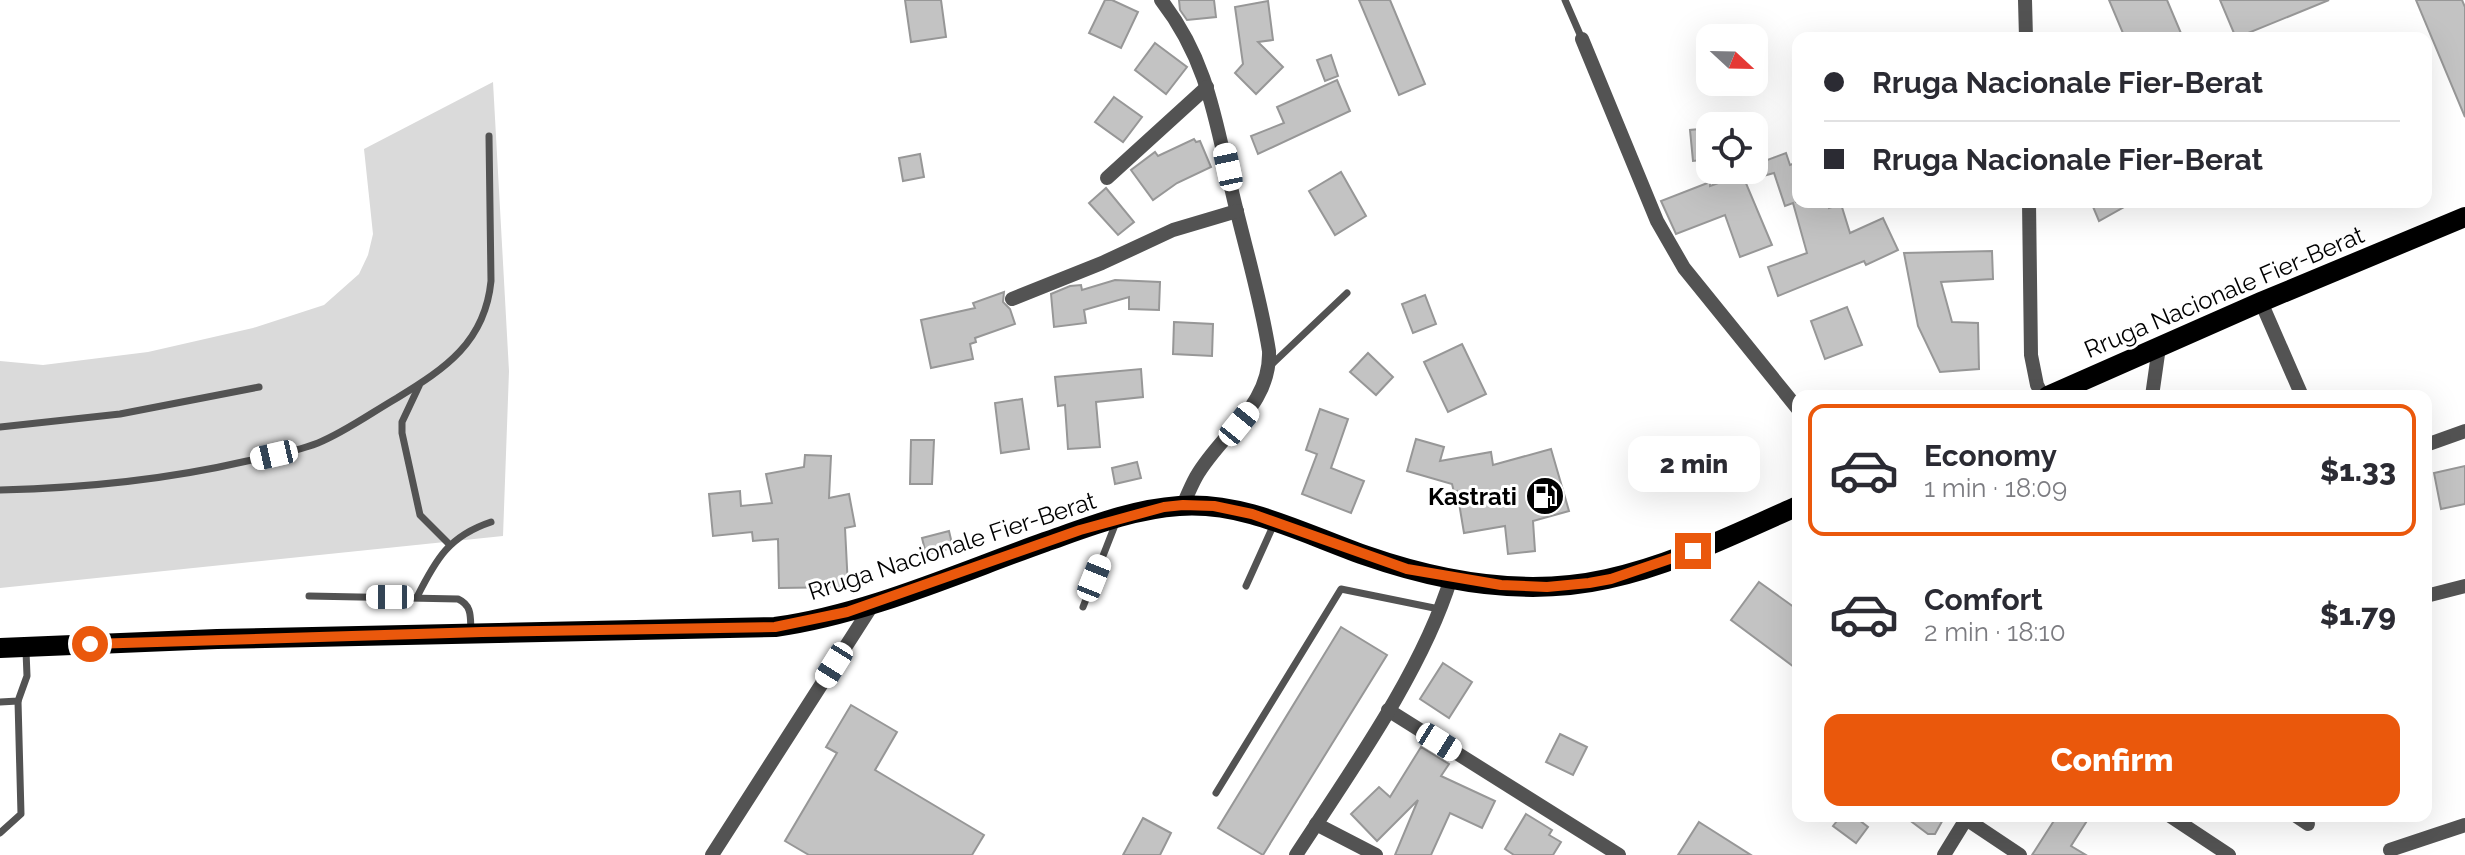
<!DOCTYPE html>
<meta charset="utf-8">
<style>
body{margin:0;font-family:Raleway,sans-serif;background:#f7f7f7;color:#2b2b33;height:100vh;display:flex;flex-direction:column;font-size:30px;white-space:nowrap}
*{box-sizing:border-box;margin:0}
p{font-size:26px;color:#7c7c81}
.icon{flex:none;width:44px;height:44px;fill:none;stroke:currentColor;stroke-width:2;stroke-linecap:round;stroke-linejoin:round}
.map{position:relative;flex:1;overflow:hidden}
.details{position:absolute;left:1792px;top:390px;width:640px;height:432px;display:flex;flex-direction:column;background:#fff;border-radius:16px;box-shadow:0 8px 32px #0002}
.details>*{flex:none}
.guide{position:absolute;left:1792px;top:32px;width:640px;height:176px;border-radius:16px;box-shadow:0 8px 32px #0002;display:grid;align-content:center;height:176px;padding:0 32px;background:#fff}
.needle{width:52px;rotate:112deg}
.tools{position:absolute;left:1696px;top:24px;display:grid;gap:16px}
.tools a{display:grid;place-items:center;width:72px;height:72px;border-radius:16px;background:#fff;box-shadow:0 8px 32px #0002;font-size:40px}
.end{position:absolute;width:36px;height:36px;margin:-18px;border:10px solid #ea580c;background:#fff;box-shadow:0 0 0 4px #fff}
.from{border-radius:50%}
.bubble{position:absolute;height:56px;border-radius:16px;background:#fff;box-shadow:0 8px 32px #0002;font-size:26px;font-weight:800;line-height:56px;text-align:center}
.car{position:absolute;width:24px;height:48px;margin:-24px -12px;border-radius:10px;box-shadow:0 0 6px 2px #0007;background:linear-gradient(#fff 24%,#345 0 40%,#fff 0 76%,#345 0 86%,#fff 0)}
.guide b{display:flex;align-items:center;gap:28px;height:76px;font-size:30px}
.guide b+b{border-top:2px solid #e1e1e2}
.guide i{width:20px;height:20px;background:#2b2b33}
ul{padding:14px 0 0;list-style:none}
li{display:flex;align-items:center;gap:24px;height:132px;margin:0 16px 12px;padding:0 16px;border:4px solid transparent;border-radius:16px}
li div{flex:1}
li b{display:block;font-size:30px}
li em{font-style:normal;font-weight:800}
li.on{border-color:#ea580c}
li>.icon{width:72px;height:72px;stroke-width:1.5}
.action{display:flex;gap:16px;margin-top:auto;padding:16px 32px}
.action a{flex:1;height:92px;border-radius:16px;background:#ea580c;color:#fff;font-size:32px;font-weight:800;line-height:92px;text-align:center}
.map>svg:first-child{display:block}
</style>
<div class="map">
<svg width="2465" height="855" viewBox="0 0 2465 855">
<rect width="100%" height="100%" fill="#fff"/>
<polygon fill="#dadada" points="493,82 509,371 503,536 0,588 0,361 43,365 148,352 253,328 324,305 359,274 368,255 373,234 364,149"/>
<g fill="#c3c3c3" stroke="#979797" stroke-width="2">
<polygon points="905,0 941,0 946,37 911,42"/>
<polygon points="1105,0 1112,0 1138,12 1121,48 1089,33"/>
<polygon points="1179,0 1214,0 1216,17 1187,20 1180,10"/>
<polygon points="1359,0 1390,0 1425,84 1399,95"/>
<polygon points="2109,0 2167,0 2183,38 2125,38"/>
<polygon points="2220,0 2329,0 2236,38"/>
<polygon points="2416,0 2462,0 2465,7 2465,117"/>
<polygon points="1268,1 1273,40 1258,42 1283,67 1256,94 1235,73 1243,64 1235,7"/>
<polygon points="1155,43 1187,67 1166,94 1135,70"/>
<polygon points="1331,55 1338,76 1325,81 1317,60"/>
<polygon points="1337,80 1350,111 1258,154 1251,136 1284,123 1277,107"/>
<polygon points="1114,97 1142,117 1123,142 1095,122"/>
<polygon points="1710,128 1710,159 1693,161 1690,130"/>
<polygon points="1194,139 1196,142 1200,141 1211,167 1177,183 1153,200 1131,170 1155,152 1158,156"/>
<polygon points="1786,153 1790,165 1798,162 1798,201 1795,202 1828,202 1829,208 1841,204 1850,233 1883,218 1898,250 1866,265 1864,261 1778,296 1768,267 1807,253 1793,203 1785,206 1774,173 1745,181 1772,245 1740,257 1725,215 1676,234 1661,201 1710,182 1710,186 1732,178 1731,174 1742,170 1754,170 1754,165"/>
<polygon points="920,154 924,177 903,181 899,158"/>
<polygon points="1341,172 1366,216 1335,235 1309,191"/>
<polygon points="1106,188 1134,222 1118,235 1089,203"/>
<polygon points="2091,202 2133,202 2099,221"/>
<polygon points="1992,251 1993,279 1941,282 1952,322 1978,323 1979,369 1940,372 1918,326 1904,253"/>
<polygon points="1115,280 1160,282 1159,310 1129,309 1129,297 1084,310 1086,323 1054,327 1051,294 1070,286 1081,285 1082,290"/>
<polygon points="1004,292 1003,302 1010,309 1015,324 975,338 976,342 970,344 973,359 931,368 921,320 975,308 973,303"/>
<polygon points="1425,295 1436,324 1413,333 1402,304"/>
<polygon points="1847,307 1862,345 1825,359 1811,321"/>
<polygon points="1174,322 1213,324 1212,356 1173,354"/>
<polygon points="1462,344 1486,394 1448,412 1424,362"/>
<polygon points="1368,353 1393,377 1376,395 1350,372"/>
<polygon points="1141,369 1143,397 1096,402 1100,447 1068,449 1065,405 1058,406 1055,377"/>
<polygon points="1022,399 1029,449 1001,453 995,403"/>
<polygon points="1320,409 1348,419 1331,468 1364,481 1351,513 1302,494 1317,454 1306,450"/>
<polygon points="1416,439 1444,447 1440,461 1491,452 1493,465 1551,449 1569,511 1533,521 1535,551 1508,554 1505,526 1464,533 1457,491 1454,492 1452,484 1407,471"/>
<polygon points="911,440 934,440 932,484 910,484"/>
<polygon points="805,455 831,456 829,498 849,494 855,526 845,528 848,587 779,588 778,539 753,541 752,532 713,536 709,494 740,491 741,506 772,503 766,474 804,467"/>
<polygon points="1137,462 1141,478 1115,484 1112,468"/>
<polygon points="2465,466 2465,504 2441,509 2434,473"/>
<polygon points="949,531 953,548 926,554 922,538"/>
<polygon points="1759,582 1798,610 1798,670 1731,620"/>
<polygon points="1341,627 1387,655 1263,855 1218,828"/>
<polygon points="1443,663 1472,682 1449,718 1420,699"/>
<polygon points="851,705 897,732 875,770 984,835 972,855 809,855 785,841 837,753 826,747"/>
<polygon points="1560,734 1587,747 1573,775 1546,762"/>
<polygon points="1421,747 1449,764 1441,776 1495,801 1482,828 1450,813 1431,855 1395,855 1418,800 1377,841 1351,814 1379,787 1390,797"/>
<polygon points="1526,814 1552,830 1549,835 1561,842 1553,855 1514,855 1505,849"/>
<polygon points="1841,816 1854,816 1868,827 1856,843 1833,826"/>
<polygon points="1904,816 1945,816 1935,834 1928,834"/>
<polygon points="2057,816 2090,816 2071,846 2086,855 2032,855"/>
<polygon points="1143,818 1171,833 1160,855 1123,855"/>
<polygon points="1699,822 1751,855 1678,855"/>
</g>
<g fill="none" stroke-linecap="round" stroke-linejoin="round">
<g stroke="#535353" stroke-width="7">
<polyline points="1565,0 1582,39"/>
<polyline points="1270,366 1347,293"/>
<polyline points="419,386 402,422 402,433 420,515 449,544"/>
<polyline points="0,427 120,414 259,387"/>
<path d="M0,490C84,488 165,480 247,461C271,456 295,452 318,443C345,432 371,413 397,398C446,368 485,342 491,281L489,136"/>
<polyline points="1246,586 1274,524"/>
<path d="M309,596L458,599C473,606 470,618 471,632"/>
<path d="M417,597C436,559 449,536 491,522"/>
<polyline points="1083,607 1117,520"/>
<polyline points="0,702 18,701 27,676 26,651"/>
<polyline points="1216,793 1341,589 1439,609"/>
<polyline points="0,833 21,814 18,701"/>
</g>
<g stroke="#535353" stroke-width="14">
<path d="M1161,0C1210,63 1216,126 1234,200C1246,250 1261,300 1269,351C1271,406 1221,433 1196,477C1191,486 1187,496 1183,505"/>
<polyline points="2025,0 2026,38"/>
<polyline points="1582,39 1657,221 1684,268 1798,409"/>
<polyline points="1107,178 1207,87"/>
<polyline points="2029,202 2031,355 2037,385 2043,396"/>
<polyline points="1012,299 1102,263 1173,230 1237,211"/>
<polyline points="2261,302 2302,396"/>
<polyline points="2152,396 2159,347"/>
<polyline points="2426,445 2465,431"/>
<polyline points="2426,596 2465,586"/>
<polyline points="1388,710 1619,855"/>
<polyline points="2170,816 2229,855"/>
<polyline points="2296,816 2308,824"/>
<polyline points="1966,819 2020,855"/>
<polyline points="1316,824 1376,855"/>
<polyline points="2390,850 2465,825"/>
<polyline points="712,855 873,604"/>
<path d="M1296,855C1350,772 1422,672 1451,578"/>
<polyline points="1944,855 1968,816"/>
</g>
<g stroke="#000" stroke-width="20">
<polyline points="2048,396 2261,302 2465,217"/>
<path d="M0,648L217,639L775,627C867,614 958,573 1045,542C1088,527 1133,509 1179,506C1244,501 1304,534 1364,555C1441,582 1526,597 1607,579C1673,565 1736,533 1798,506"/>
</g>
</g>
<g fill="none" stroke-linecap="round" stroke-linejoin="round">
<polyline stroke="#ea580c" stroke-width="10" points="90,644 482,632 775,627 847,612 1080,530 1164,507 1183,505 1214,506 1252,514 1407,569 1501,585 1547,587 1589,583 1611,579 1693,551"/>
</g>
<defs>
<g id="fuel-disc" transform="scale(2)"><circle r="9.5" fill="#000" stroke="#fff"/><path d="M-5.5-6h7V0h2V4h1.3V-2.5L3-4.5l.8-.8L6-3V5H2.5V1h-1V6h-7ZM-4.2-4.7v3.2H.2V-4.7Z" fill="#fff"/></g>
</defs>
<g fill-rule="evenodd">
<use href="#fuel-disc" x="1545" y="496"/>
</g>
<g text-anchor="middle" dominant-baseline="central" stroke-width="6" stroke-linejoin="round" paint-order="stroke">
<g font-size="24" fill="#000" stroke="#fff">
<text transform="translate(2224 292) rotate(-23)">Rruga Nacionale Fier-Berat</text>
<text transform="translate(952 546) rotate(-18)">Rruga Nacionale Fier-Berat</text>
</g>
<g font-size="24" font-weight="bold" fill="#000" stroke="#fff" text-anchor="end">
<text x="1517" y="496">Kastrati</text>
</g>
</g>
</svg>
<div class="tools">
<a><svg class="needle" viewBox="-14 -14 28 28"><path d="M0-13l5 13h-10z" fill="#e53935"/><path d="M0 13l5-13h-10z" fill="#7c7c81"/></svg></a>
<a><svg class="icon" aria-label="locate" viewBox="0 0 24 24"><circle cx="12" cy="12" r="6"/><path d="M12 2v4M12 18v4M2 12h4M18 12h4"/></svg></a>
</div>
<i class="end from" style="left:90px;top:644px"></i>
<i class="end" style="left:1693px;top:551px"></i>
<div class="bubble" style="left:1628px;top:436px;width:132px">2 min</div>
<i class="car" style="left:1228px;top:167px;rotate:348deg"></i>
<i class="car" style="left:1239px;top:424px;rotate:39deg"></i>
<i class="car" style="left:274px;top:455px;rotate:257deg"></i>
<i class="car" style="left:1094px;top:578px;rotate:22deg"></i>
<i class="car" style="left:390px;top:597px;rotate:270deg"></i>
<i class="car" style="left:834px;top:665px;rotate:212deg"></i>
<i class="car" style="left:1439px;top:742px;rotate:122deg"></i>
<div class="guide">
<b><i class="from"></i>Rruga Nacionale Fier-Berat</b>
<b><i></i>Rruga Nacionale Fier-Berat</b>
</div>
<section class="details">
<ul>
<li class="on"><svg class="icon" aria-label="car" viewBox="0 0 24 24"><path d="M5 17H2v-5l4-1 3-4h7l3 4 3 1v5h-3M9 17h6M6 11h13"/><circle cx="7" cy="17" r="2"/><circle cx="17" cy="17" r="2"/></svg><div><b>Economy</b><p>1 min · 18:09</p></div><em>$1.33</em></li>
<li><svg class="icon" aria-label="car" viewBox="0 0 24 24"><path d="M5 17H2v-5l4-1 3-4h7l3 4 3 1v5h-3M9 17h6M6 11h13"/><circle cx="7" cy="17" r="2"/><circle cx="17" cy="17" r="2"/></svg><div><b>Comfort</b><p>2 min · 18:10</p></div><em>$1.79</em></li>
</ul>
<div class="action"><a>Confirm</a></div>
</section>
</div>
